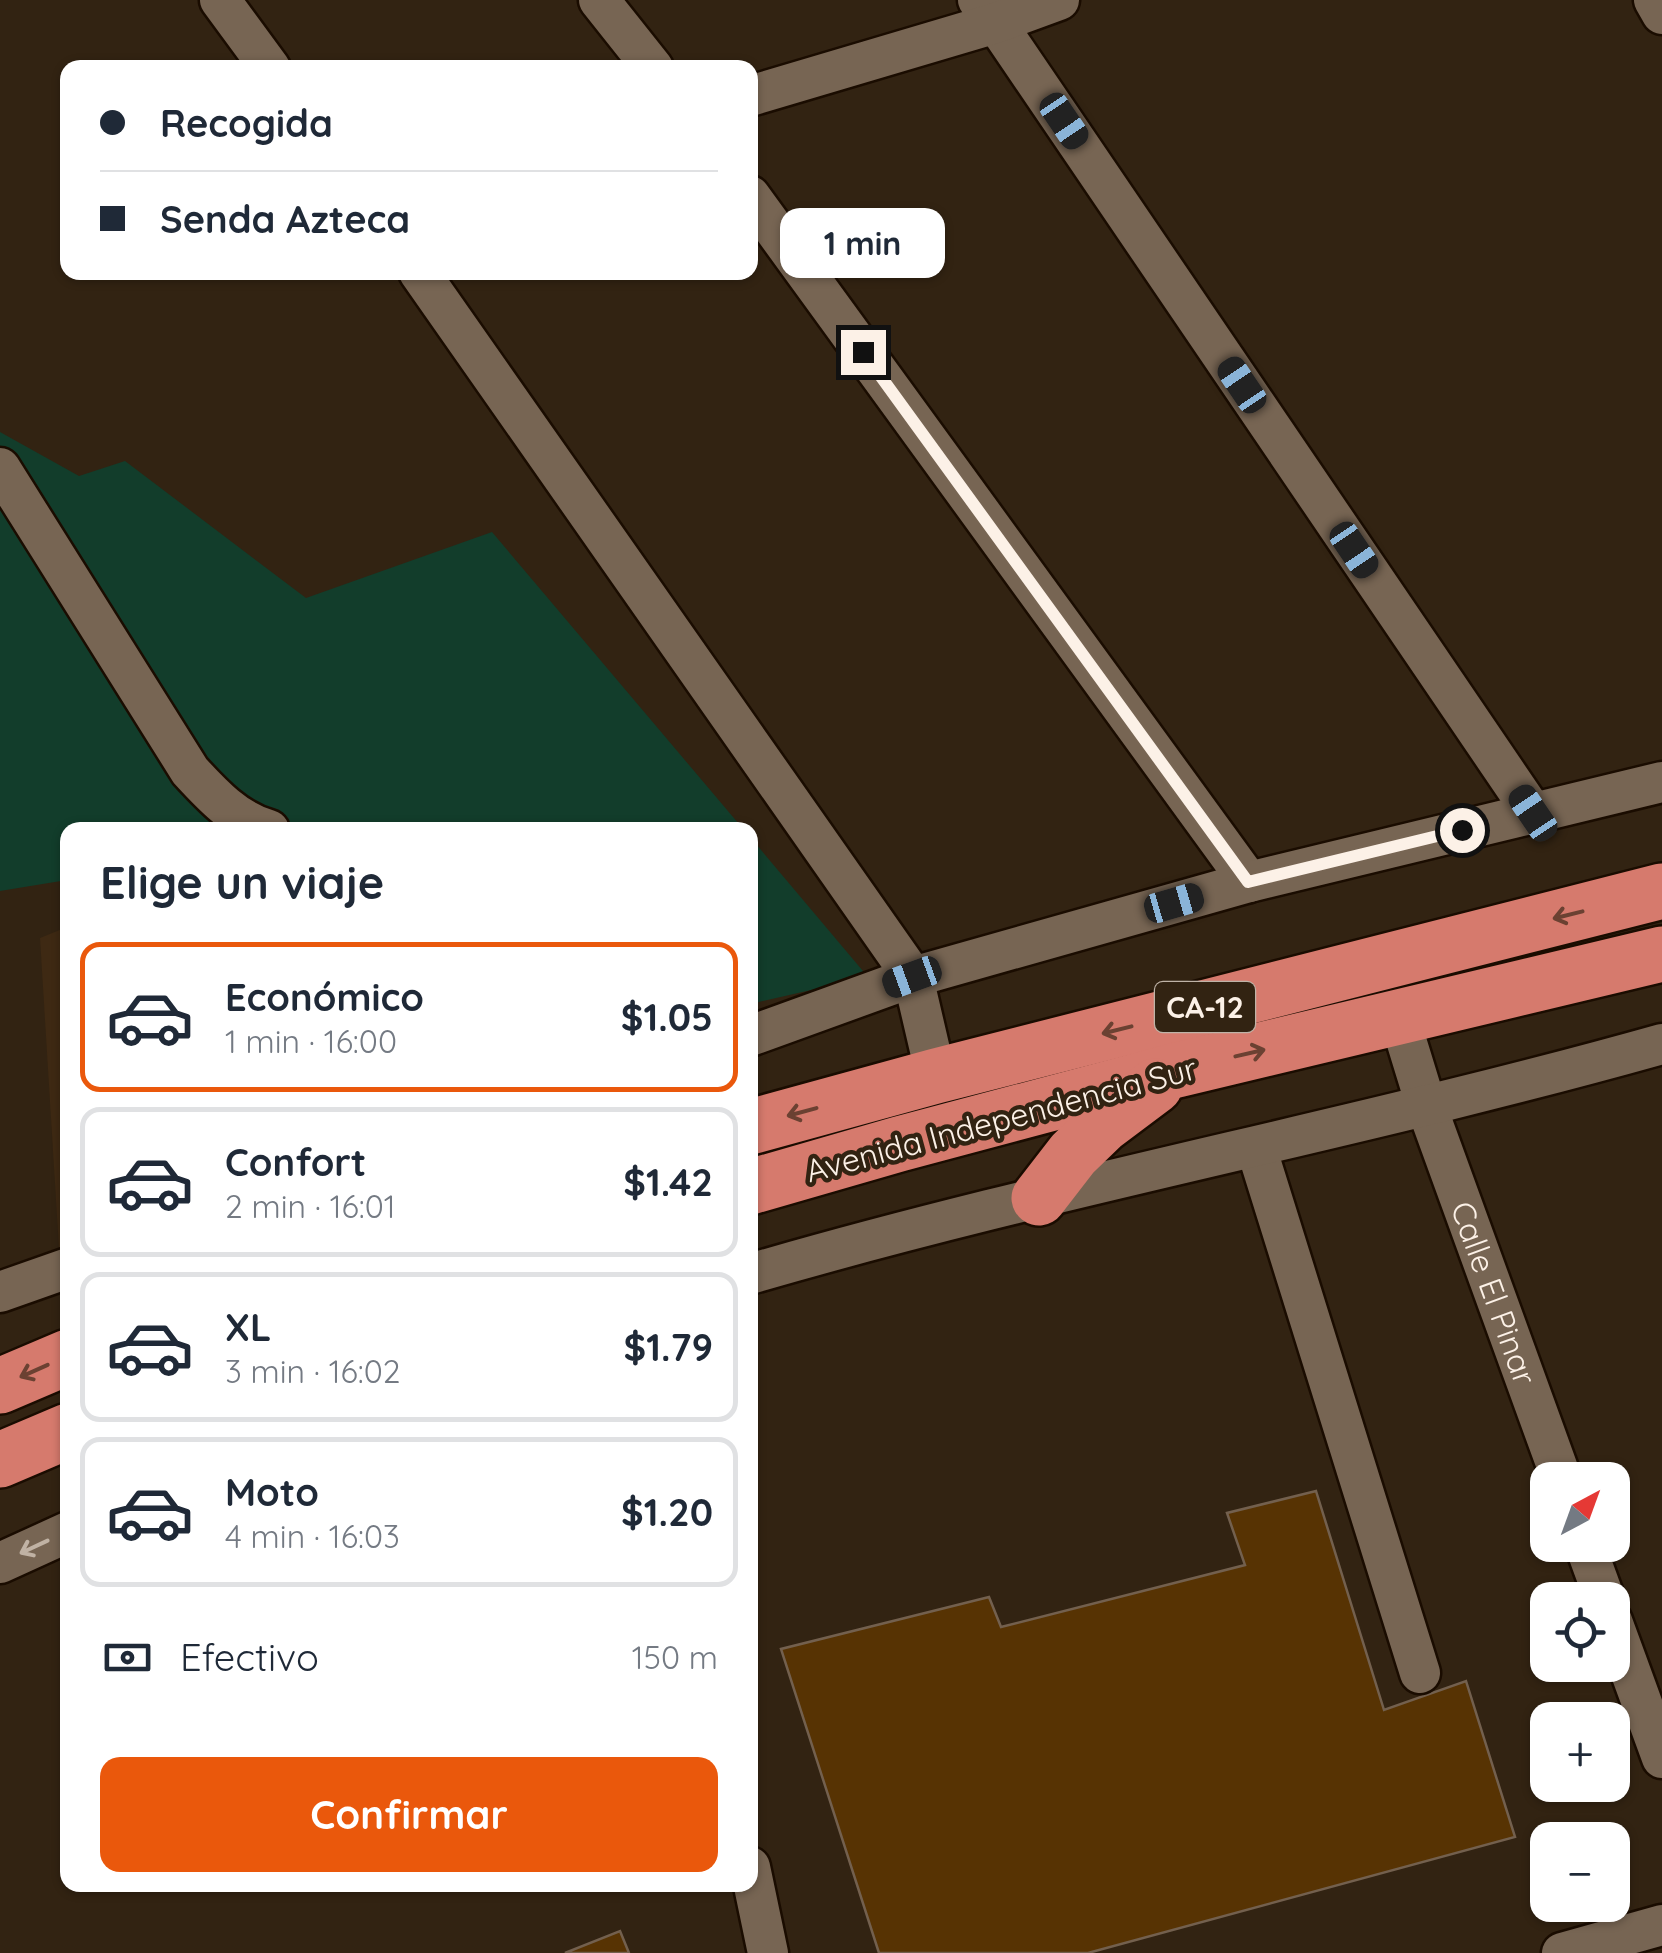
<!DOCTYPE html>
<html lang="es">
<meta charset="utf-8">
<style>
body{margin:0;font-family:Quicksand,sans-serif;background:#f6f6f7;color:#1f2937;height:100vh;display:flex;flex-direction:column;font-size:38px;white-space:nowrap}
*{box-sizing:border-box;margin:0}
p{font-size:32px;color:#747a83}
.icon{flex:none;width:55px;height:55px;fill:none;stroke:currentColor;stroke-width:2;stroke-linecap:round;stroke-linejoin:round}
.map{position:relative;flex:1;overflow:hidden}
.side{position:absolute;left:60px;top:822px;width:698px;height:1070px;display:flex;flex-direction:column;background:#fff;border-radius:20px;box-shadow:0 2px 8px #0004}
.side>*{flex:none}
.banner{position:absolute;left:60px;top:60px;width:698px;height:220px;border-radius:20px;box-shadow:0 2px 8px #0004;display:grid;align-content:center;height:220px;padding:0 40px;background:#fff}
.needle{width:65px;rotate:41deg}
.tools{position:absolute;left:1530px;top:1462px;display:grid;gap:20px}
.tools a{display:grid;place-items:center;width:100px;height:100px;border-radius:20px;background:#fff;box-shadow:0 2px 8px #0004;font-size:50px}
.end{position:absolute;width:45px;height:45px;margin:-22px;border:12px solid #fcf1e7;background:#111;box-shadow:0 0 0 5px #111}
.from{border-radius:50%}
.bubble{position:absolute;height:70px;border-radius:20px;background:#fff;box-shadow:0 2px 8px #0004;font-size:32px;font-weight:800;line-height:70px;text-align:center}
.car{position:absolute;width:30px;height:60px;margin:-30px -15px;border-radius:12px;box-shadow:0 0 8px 2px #0007;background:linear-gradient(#222 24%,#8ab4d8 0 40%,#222 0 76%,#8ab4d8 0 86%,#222 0)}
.banner b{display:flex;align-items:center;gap:35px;height:95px;font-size:38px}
.banner b+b{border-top:2px solid #e0e1e3}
.banner i{width:25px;height:25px;background:#1f2937}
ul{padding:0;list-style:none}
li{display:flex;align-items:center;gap:30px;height:150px;margin:0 20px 15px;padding:0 20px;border:5px solid #e0e1e3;border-radius:20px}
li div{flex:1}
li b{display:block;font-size:38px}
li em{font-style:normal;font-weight:800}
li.on{border-color:#ea580c}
li>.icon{width:90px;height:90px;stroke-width:1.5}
h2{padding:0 40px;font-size:45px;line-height:120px}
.pay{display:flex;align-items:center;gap:25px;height:110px;padding:0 40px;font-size:38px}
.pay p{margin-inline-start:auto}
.primary-button{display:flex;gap:20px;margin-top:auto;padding:20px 40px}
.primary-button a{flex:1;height:115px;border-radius:20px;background:#ea580c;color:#fff;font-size:40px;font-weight:800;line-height:115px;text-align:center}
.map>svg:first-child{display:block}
</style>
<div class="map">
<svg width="1662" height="1953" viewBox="0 0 1662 1953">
<rect width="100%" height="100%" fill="#322312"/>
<polygon fill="#3e2913" points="67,927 68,1313 63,1314 40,938"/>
<g fill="#123d2b">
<polygon points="0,432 79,476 125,461 306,598 492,532 744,830 68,830 67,880 0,891"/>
<polygon points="750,837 868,977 750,1004"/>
</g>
<g fill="#573303" stroke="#73604e" stroke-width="2.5">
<polygon points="1316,1491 1384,1710 1466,1681 1515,1837 1088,1953 879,1953 781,1649 989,1597 1001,1627 1245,1565 1227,1513"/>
<polygon points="620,1931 629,1953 565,1953"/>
</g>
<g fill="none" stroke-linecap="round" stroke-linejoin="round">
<g stroke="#1a0c00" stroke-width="45">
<g id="minor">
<polyline points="220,0 270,68"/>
<polyline points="599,0 653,68"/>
<polyline points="978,0 996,23 1533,813"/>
<polyline points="1654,0 1662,14"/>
<polyline points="750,96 996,23 1059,0"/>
<polyline points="750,196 1249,882"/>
<polyline points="419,272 913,977 936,1076"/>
<path d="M0,468L190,771C212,795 236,821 269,830"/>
<path id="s1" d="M1399,1017L1426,1105L1562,1480"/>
<polyline points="750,1036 913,977 1249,882 1662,782"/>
<polyline points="1256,1147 1420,1673"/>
<path d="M750,1274C1051,1186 1360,1129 1662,1044"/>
<polyline points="0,1292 68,1268"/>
<polyline points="1585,1545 1605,1600"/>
<polyline points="0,1563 68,1532"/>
<polyline points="1612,1621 1662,1758"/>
<polyline points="750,1867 768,1953"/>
<polyline points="1562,1953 1662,1925"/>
</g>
</g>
<g stroke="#1a0c00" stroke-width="60">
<g id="highway">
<polyline points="750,1127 936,1076 1662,891"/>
<polyline points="750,1187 899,1144 1177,1070 1662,954"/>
<polyline points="1039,1198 1073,1154 1103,1125 1155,1086"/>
<polyline points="0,1386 68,1357"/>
<polyline points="0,1460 68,1431"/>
</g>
</g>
<use href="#minor" stroke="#776553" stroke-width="40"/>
<use href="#highway" stroke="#d67a6d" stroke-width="55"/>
</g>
<defs><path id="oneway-shaft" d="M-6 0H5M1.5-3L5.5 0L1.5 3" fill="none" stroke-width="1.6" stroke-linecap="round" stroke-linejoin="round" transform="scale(2.5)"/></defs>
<g stroke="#6b4132">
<use href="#oneway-shaft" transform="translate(1568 915) rotate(166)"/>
<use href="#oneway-shaft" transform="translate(1117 1030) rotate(166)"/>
<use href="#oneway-shaft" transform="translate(1250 1053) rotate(-13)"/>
<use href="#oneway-shaft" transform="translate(802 1112) rotate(165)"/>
<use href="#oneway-shaft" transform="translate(34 1371) rotate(156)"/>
</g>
<use stroke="#c0b2a4" href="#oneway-shaft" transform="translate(34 1547) rotate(155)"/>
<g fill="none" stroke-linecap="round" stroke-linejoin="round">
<polyline stroke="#fcf1e7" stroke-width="12" points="863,352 1248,882 1462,830"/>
</g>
<g text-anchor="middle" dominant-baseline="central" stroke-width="9" stroke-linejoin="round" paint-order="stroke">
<rect fill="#322312" stroke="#bfb3a7" stroke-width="2.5" x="1155" y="982" width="100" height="50" rx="8"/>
<g font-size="30" font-weight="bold" fill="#fcf1e7">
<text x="1205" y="1007">CA-12</text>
</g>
<g font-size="32" fill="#fcf1e7" stroke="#322312">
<text transform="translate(1001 1119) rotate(-15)">Avenida Independencia Sur</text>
<text stroke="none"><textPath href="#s1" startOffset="292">Calle El Pinar</textPath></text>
</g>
</g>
</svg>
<div class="tools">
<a><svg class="needle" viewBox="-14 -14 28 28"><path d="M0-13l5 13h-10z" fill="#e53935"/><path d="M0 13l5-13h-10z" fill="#747a83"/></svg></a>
<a><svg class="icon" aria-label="locate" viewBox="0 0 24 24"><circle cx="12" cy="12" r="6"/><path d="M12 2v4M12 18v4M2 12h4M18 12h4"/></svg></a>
<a>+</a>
<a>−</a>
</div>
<i class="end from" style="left:1462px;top:830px"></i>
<i class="end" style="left:863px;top:352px"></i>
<div class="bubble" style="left:780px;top:208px;width:165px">1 min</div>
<i class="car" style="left:1064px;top:121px;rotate:146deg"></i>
<i class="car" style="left:1242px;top:385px;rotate:326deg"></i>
<i class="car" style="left:1354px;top:550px;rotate:146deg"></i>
<i class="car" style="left:1533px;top:813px;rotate:326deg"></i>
<i class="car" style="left:1174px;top:903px;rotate:74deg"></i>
<i class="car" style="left:912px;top:977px;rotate:250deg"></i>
<div class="banner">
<b><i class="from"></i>Recogida</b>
<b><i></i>Senda Azteca</b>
</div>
<section class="side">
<h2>Elige un viaje</h2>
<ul>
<li class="on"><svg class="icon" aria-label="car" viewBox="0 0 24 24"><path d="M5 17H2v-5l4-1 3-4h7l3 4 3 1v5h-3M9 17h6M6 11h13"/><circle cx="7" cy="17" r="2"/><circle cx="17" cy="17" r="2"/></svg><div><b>Económico</b><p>1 min · 16:00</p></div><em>$1.05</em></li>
<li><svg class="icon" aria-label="car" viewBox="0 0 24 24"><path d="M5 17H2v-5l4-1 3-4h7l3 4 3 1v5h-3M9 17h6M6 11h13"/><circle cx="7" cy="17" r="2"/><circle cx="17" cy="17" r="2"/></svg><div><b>Confort</b><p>2 min · 16:01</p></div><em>$1.42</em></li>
<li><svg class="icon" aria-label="car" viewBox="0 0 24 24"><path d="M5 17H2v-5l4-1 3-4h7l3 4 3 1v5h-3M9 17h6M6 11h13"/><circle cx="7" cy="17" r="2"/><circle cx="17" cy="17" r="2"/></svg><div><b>XL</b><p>3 min · 16:02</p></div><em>$1.79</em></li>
<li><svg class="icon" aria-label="car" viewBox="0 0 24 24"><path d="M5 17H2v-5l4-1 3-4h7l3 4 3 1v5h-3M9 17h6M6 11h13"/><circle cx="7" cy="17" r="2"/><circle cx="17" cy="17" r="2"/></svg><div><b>Moto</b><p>4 min · 16:03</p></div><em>$1.20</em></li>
</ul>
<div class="pay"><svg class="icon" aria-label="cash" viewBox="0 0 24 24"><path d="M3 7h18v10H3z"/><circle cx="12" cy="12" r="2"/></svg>Efectivo<p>150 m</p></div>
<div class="primary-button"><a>Confirmar</a></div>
</section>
</div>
